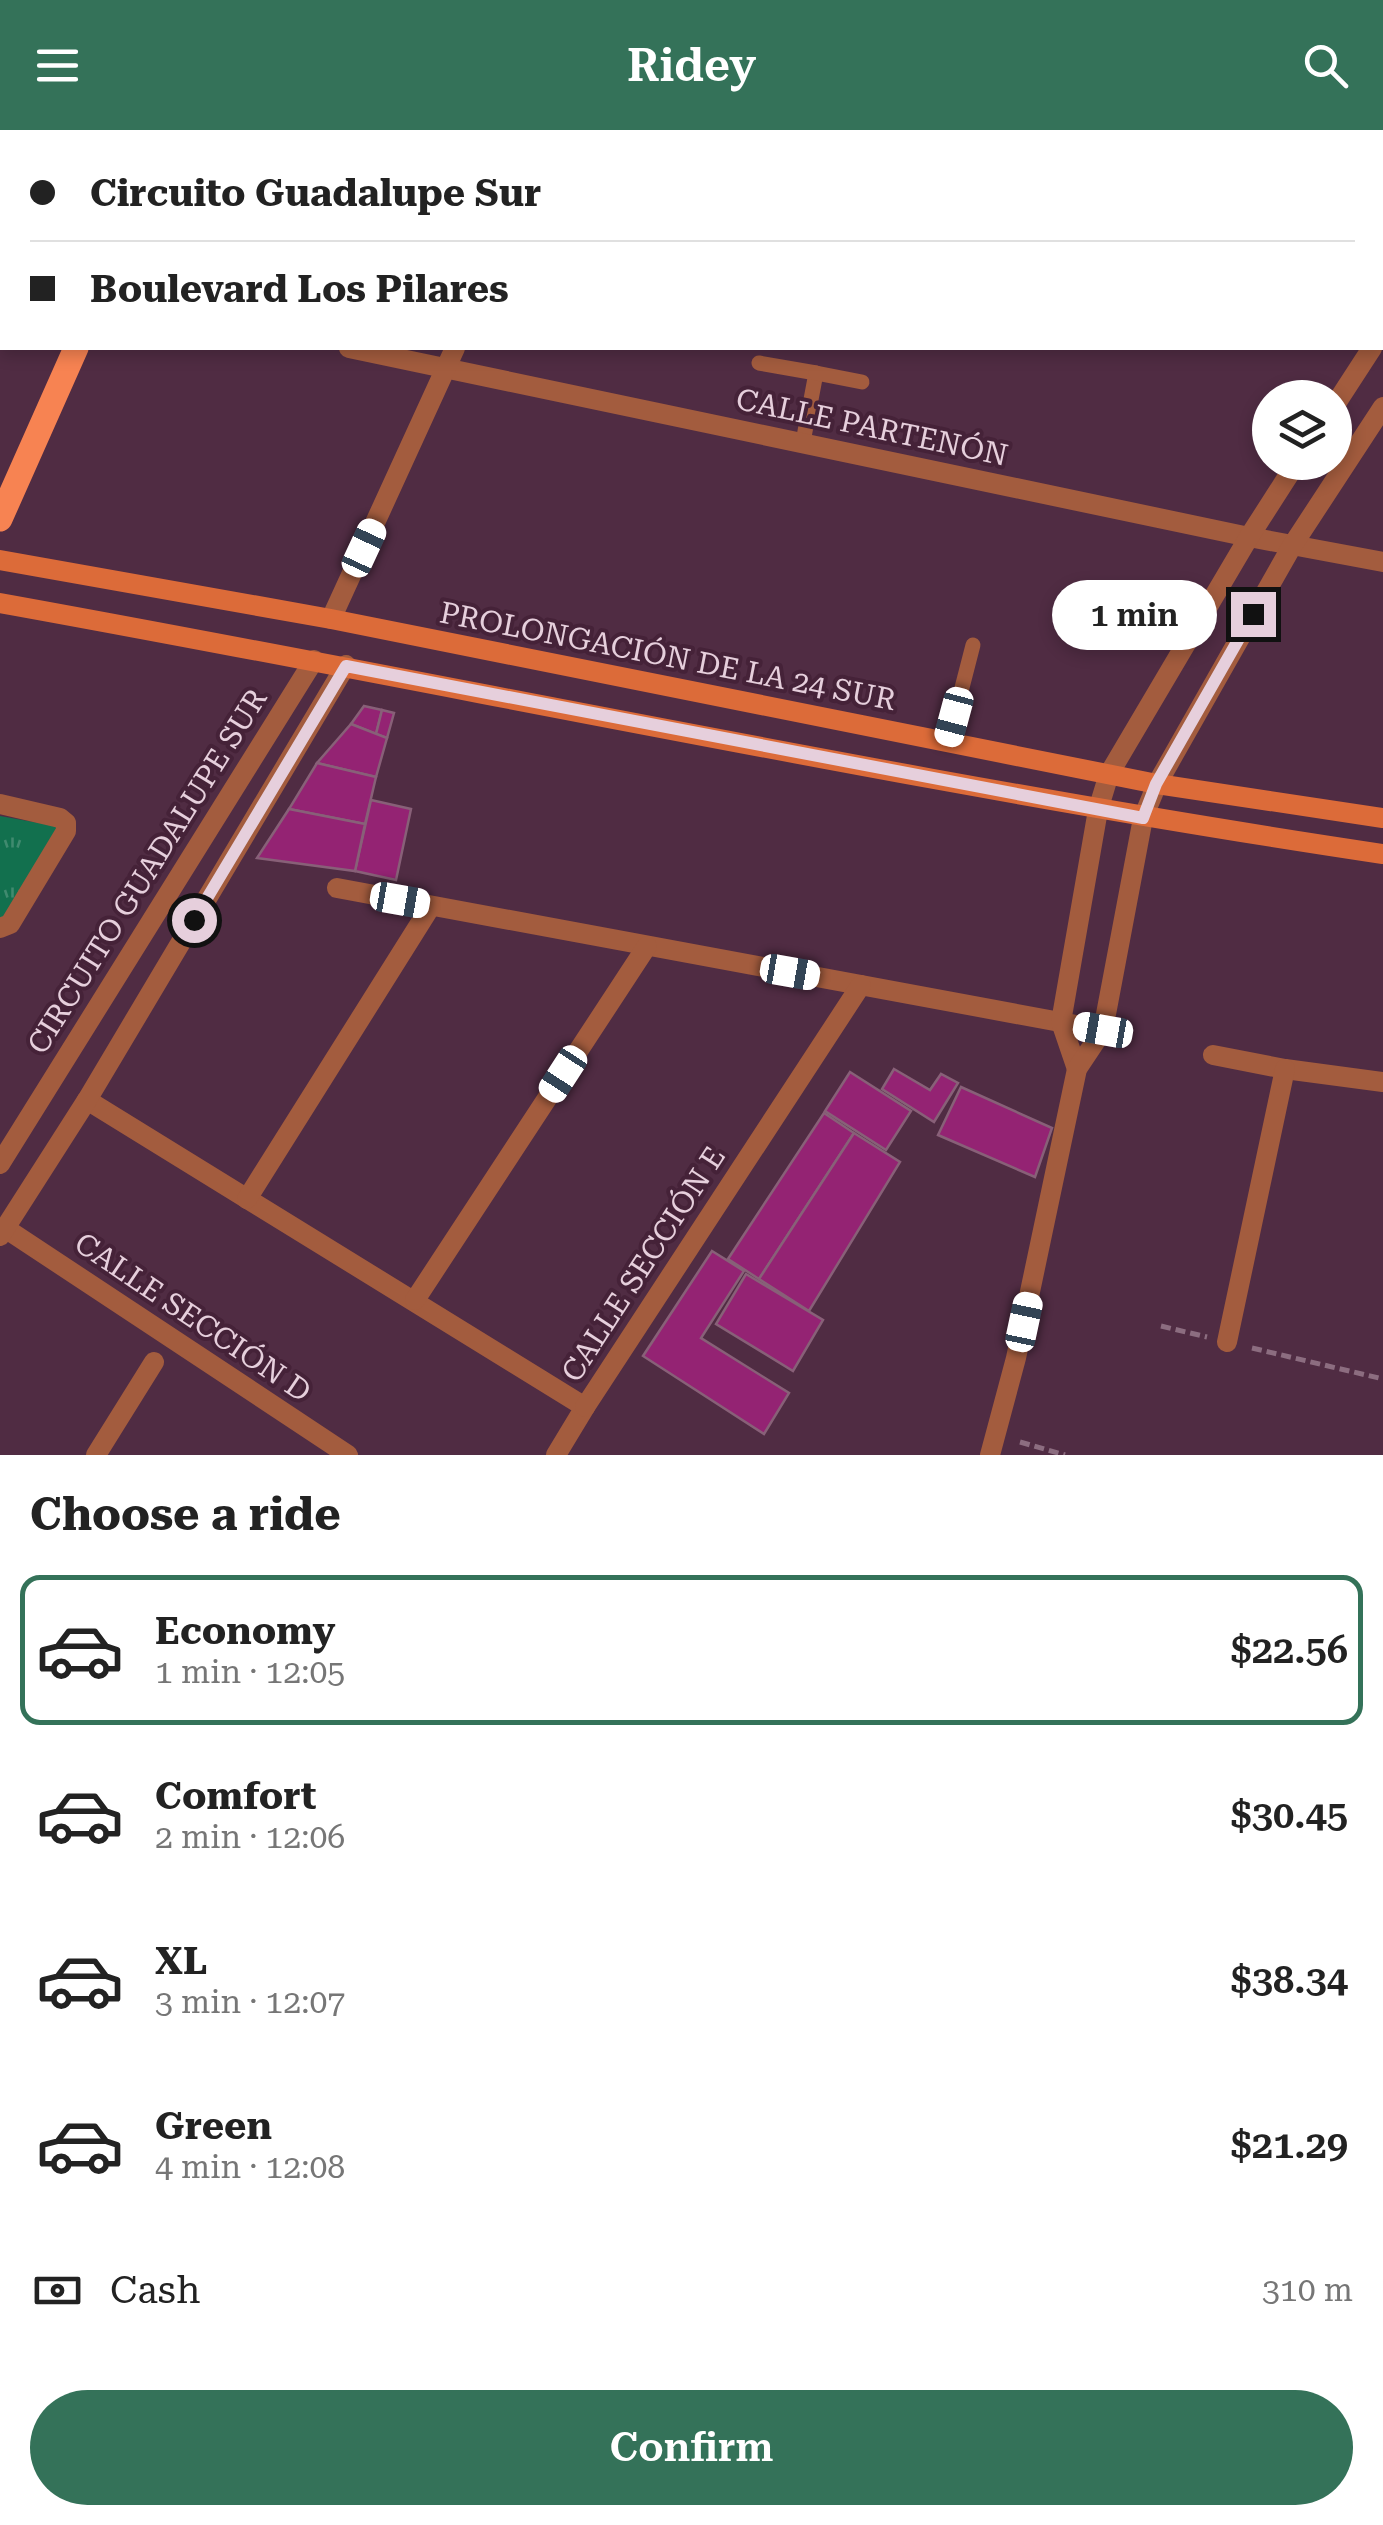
<!DOCTYPE html>
<meta charset="utf-8">
<style>
body{margin:0;font-family:"Roboto Serif",serif;background:#f2f2f2;color:#222;height:100vh;display:flex;flex-direction:column;font-size:38px;white-space:nowrap}
*{box-sizing:border-box;margin:0}
p{font-size:32px;color:#767676}
.icon{flex:none;width:55px;height:55px;fill:none;stroke:currentColor;stroke-width:2;stroke-linecap:round;stroke-linejoin:round}
.map{position:relative;height:1325px;overflow:hidden}
.drawer{display:flex;flex-direction:column;background:#fff;flex:1}
.drawer>*{flex:none}
.hud{position:absolute;left:0px;top:0px;width:1385px;height:220px;box-shadow:0 5px 15px #0003;display:grid;align-content:center;height:220px;padding:0 30px;background:#fff}
.buttons{position:absolute;left:1252px;top:250px;display:grid;gap:20px}
.buttons a{display:grid;place-items:center;width:100px;height:100px;border-radius:50%;background:#fff;box-shadow:0 5px 15px #0003;font-size:50px}
.end{position:absolute;width:45px;height:45px;margin:-22px;border:12px solid #e6cfdc;background:#111;box-shadow:0 0 0 5px #111}
.from{border-radius:50%}
.bubble{position:absolute;height:70px;border-radius:35px;background:#fff;box-shadow:0 5px 15px #0003;font-size:32px;font-weight:600;line-height:70px;text-align:center}
.car{position:absolute;width:30px;height:60px;margin:-30px -15px;border-radius:12px;box-shadow:0 0 8px 2px #0007;background:linear-gradient(#fff 24%,#345 0 40%,#fff 0 76%,#345 0 86%,#fff 0)}
.hud b{display:flex;align-items:center;gap:35px;height:95px;font-size:38px}
.hud b+b{border-top:2px solid #e0e0e0}
.hud i{width:25px;height:25px;background:#222}
ul{padding:0;list-style:none}
li{display:flex;align-items:center;gap:30px;height:150px;margin:0 20px 15px;padding:0 10px;border:5px solid transparent;border-radius:20px}
li div{flex:1}
li b{display:block;font-size:38px}
li em{font-style:normal;font-weight:600}
li.selected{border-color:#347259}
li>.icon{width:90px;height:90px;stroke-width:1.5}
h2{padding:0 30px;font-size:45px;line-height:120px}
.pay{display:flex;align-items:center;gap:25px;height:110px;padding:0 30px;font-size:38px}
.pay p{margin-inline-start:auto}
.action{display:flex;gap:20px;margin-top:auto;padding:20px 30px}
.action a{flex:1;height:115px;border-radius:60px;background:#347259;color:#fff;font-size:40px;font-weight:600;line-height:115px;text-align:center}
header{display:flex;justify-content:space-between;align-items:center;height:130px;padding:0 30px;background:#347259;color:#fff;font-size:45px;font-weight:600}
.map>svg:first-child{display:block}
</style>
<header><svg class="icon" aria-label="menu" viewBox="0 0 24 24"><path d="M4 6h16M4 12h16M4 18h16"/></svg>Ridey<svg class="icon" aria-label="search" viewBox="0 0 24 24"><circle cx="10" cy="10" r="6"/><path d="M15 15l6 6"/></svg></header>
<div class="map">
<svg width="1383" height="1325" viewBox="0 0 1383 1325">
<defs>
<pattern id="park-tufts" width="24" height="20" patternUnits="userSpaceOnUse" patternTransform="scale(2.5)"><rect width="24" height="20" fill="#12704e"/><path d="M3 7l-1-3M5 7V3M7 7l1-3M15 17l-1-3M17 17v-4M19 17l1-3" fill="none" stroke="#408a6f"/></pattern>
</defs>
<rect width="100%" height="100%" fill="#502c43"/>
<polygon fill="url(#park-tufts)" points="0,686 61,697 0,792"/>
<g fill="#942373" stroke="#886078" stroke-width="2.5">
<polygon points="364,576 382,580 376,604 351,594"/>
<polygon points="382,580 394,583 387,608 376,604"/>
<polygon points="351,594 387,608 376,647 317,633"/>
<polygon points="317,633 376,647 365,694 289,679"/>
<polygon points="371,670 411,679 396,750 355,741"/>
<polygon points="289,679 365,694 355,741 257,728"/>
<polygon points="894,939 930,960 941,944 958,953 934,992 882,959"/>
<polygon points="850,942 911,981 886,1020 825,981"/>
<polygon points="961,957 1052,998 1035,1047 938,1005"/>
<polygon points="824,983 854,1003 759,1149 728,1129"/>
<polygon points="854,1003 900,1032 809,1181 759,1149"/>
<polygon points="712,1121 744,1141 701,1208 789,1263 764,1304 643,1226"/>
<polygon points="746,1144 823,1190 793,1241 716,1194"/>
</g>
<g fill="none" stroke-linecap="round" stroke-linejoin="round">
<g stroke="#8c6d80" stroke-width="5" stroke-dasharray="10 5" stroke-linecap="butt">
<polyline points="1161,1196 1207,1207"/>
<polyline points="1252,1218 1383,1249"/>
<polyline points="1020,1312 1065,1325"/>
</g>
<g stroke="#a35c3e" stroke-width="15">
<polyline points="759,233 816,243 803,312"/>
<polyline points="816,243 862,252"/>
<polyline points="948,612 973,515"/>
</g>
<g stroke="#a35c3e" stroke-width="20">
<polyline points="87,970 585,1277 556,1325"/>
<polyline points="5,1098 348,1325"/>
</g>
<g stroke="#a35c3e" stroke-width="20">
<polyline points="282,0 293,2"/>
<polyline points="694,0 705,2"/>
<polyline points="555,2 557,0"/>
<polyline points="0,143 2,143"/>
<polyline points="1382,158 1383,158"/>
<polyline points="349,218 1249,407 1383,432"/>
<polyline points="331,489 455,218"/>
<polyline points="0,674 60,688 66,693 66,701 10,794 0,798"/>
<polyline points="337,758 1103,900"/>
<polyline points="1213,925 1285,939 1383,952"/>
<polyline points="1077,939 1061,892 1098,680"/>
<polyline points="0,1034 314,530"/>
<polyline points="247,1069 431,776"/>
<polyline points="0,1106 87,970 346,535"/>
<polyline points="415,1170 647,816"/>
<polyline points="1227,1212 1285,939"/>
<polyline points="585,1277 861,855"/>
<polyline points="96,1325 154,1232"/>
<polyline points="990,1325 1016,1228 1077,939 1103,900 1143,688"/>
</g>
<g stroke="#a35c3e" stroke-width="20">
<polyline points="1382,202 1383,201"/>
<polyline points="1335,275 1372,218"/>
<polyline points="1098,680 1109,644 1249,407 1297,332"/>
<polyline points="1143,688 1157,654 1292,416 1383,277"/>
</g>
<g stroke="#dc6b39" stroke-width="20">
<polyline points="0,430 331,489 1157,654 1383,688"/>
<path d="M0,473C461,556 920,655 1383,724"/>
</g>
<g stroke="#f78352" stroke-width="25">
<polyline points="168,2 169,0"/>
<polyline points="0,389 76,218"/>
</g>
</g>
<g fill="none" stroke-linecap="round" stroke-linejoin="round">
<polyline stroke="#e6cfdc" stroke-width="12" points="194,790 346,536 1143,688 1156,654 1253,484"/>
</g>
<g text-anchor="middle" dominant-baseline="central" stroke-width="8" stroke-linejoin="round" paint-order="stroke">
<g font-size="30" fill="#e6cfdc" stroke="#452238">
<text transform="translate(872 297) rotate(12)">CALLE PARTENÓN</text>
<text transform="translate(668 526) rotate(11)">PROLONGACIÓN DE LA 24 SUR</text>
<text transform="translate(147 741) rotate(-58)">CIRCUITO GUADALUPE SUR</text>
<text transform="translate(643 1134) rotate(-57)">CALLE SECCIÓN E</text>
<text transform="translate(193 1187) rotate(34)">CALLE SECCIÓN D</text>
</g>
</g>
</svg>
<div class="buttons">
<a><svg class="icon" aria-label="layers" viewBox="0 0 24 24"><path d="M12 4l9 5-9 5-9-5zM3 14l9 5 9-5"/></svg></a>
</div>
<i class="end from" style="left:194px;top:790px"></i>
<i class="end" style="left:1253px;top:484px"></i>
<div class="bubble" style="left:1052px;top:450px;width:165px">1 min</div>
<i class="car" style="left:364px;top:418px;rotate:25deg"></i>
<i class="car" style="left:954px;top:587px;rotate:195deg"></i>
<i class="car" style="left:400px;top:770px;rotate:100deg"></i>
<i class="car" style="left:790px;top:842px;rotate:100deg"></i>
<i class="car" style="left:1103px;top:900px;rotate:280deg"></i>
<i class="car" style="left:563px;top:944px;rotate:213deg"></i>
<i class="car" style="left:1024px;top:1192px;rotate:12deg"></i>
<div class="hud">
<b><i class="from"></i>Circuito Guadalupe Sur</b>
<b><i></i>Boulevard Los Pilares</b>
</div>
</div>
<section class="drawer">
<h2>Choose a ride</h2>
<ul>
<li class="selected"><svg class="icon" aria-label="car" viewBox="0 0 24 24"><path d="M5 17H2v-5l4-1 3-4h7l3 4 3 1v5h-3M9 17h6M6 11h13"/><circle cx="7" cy="17" r="2"/><circle cx="17" cy="17" r="2"/></svg><div><b>Economy</b><p>1 min · 12:05</p></div><em>$22.56</em></li>
<li><svg class="icon" aria-label="car" viewBox="0 0 24 24"><path d="M5 17H2v-5l4-1 3-4h7l3 4 3 1v5h-3M9 17h6M6 11h13"/><circle cx="7" cy="17" r="2"/><circle cx="17" cy="17" r="2"/></svg><div><b>Comfort</b><p>2 min · 12:06</p></div><em>$30.45</em></li>
<li><svg class="icon" aria-label="car" viewBox="0 0 24 24"><path d="M5 17H2v-5l4-1 3-4h7l3 4 3 1v5h-3M9 17h6M6 11h13"/><circle cx="7" cy="17" r="2"/><circle cx="17" cy="17" r="2"/></svg><div><b>XL</b><p>3 min · 12:07</p></div><em>$38.34</em></li>
<li><svg class="icon" aria-label="car" viewBox="0 0 24 24"><path d="M5 17H2v-5l4-1 3-4h7l3 4 3 1v5h-3M9 17h6M6 11h13"/><circle cx="7" cy="17" r="2"/><circle cx="17" cy="17" r="2"/></svg><div><b>Green</b><p>4 min · 12:08</p></div><em>$21.29</em></li>
</ul>
<div class="pay"><svg class="icon" aria-label="cash" viewBox="0 0 24 24"><path d="M3 7h18v10H3z"/><circle cx="12" cy="12" r="2"/></svg>Cash<p>310 m</p></div>
<div class="action"><a>Confirm</a></div>
</section>
